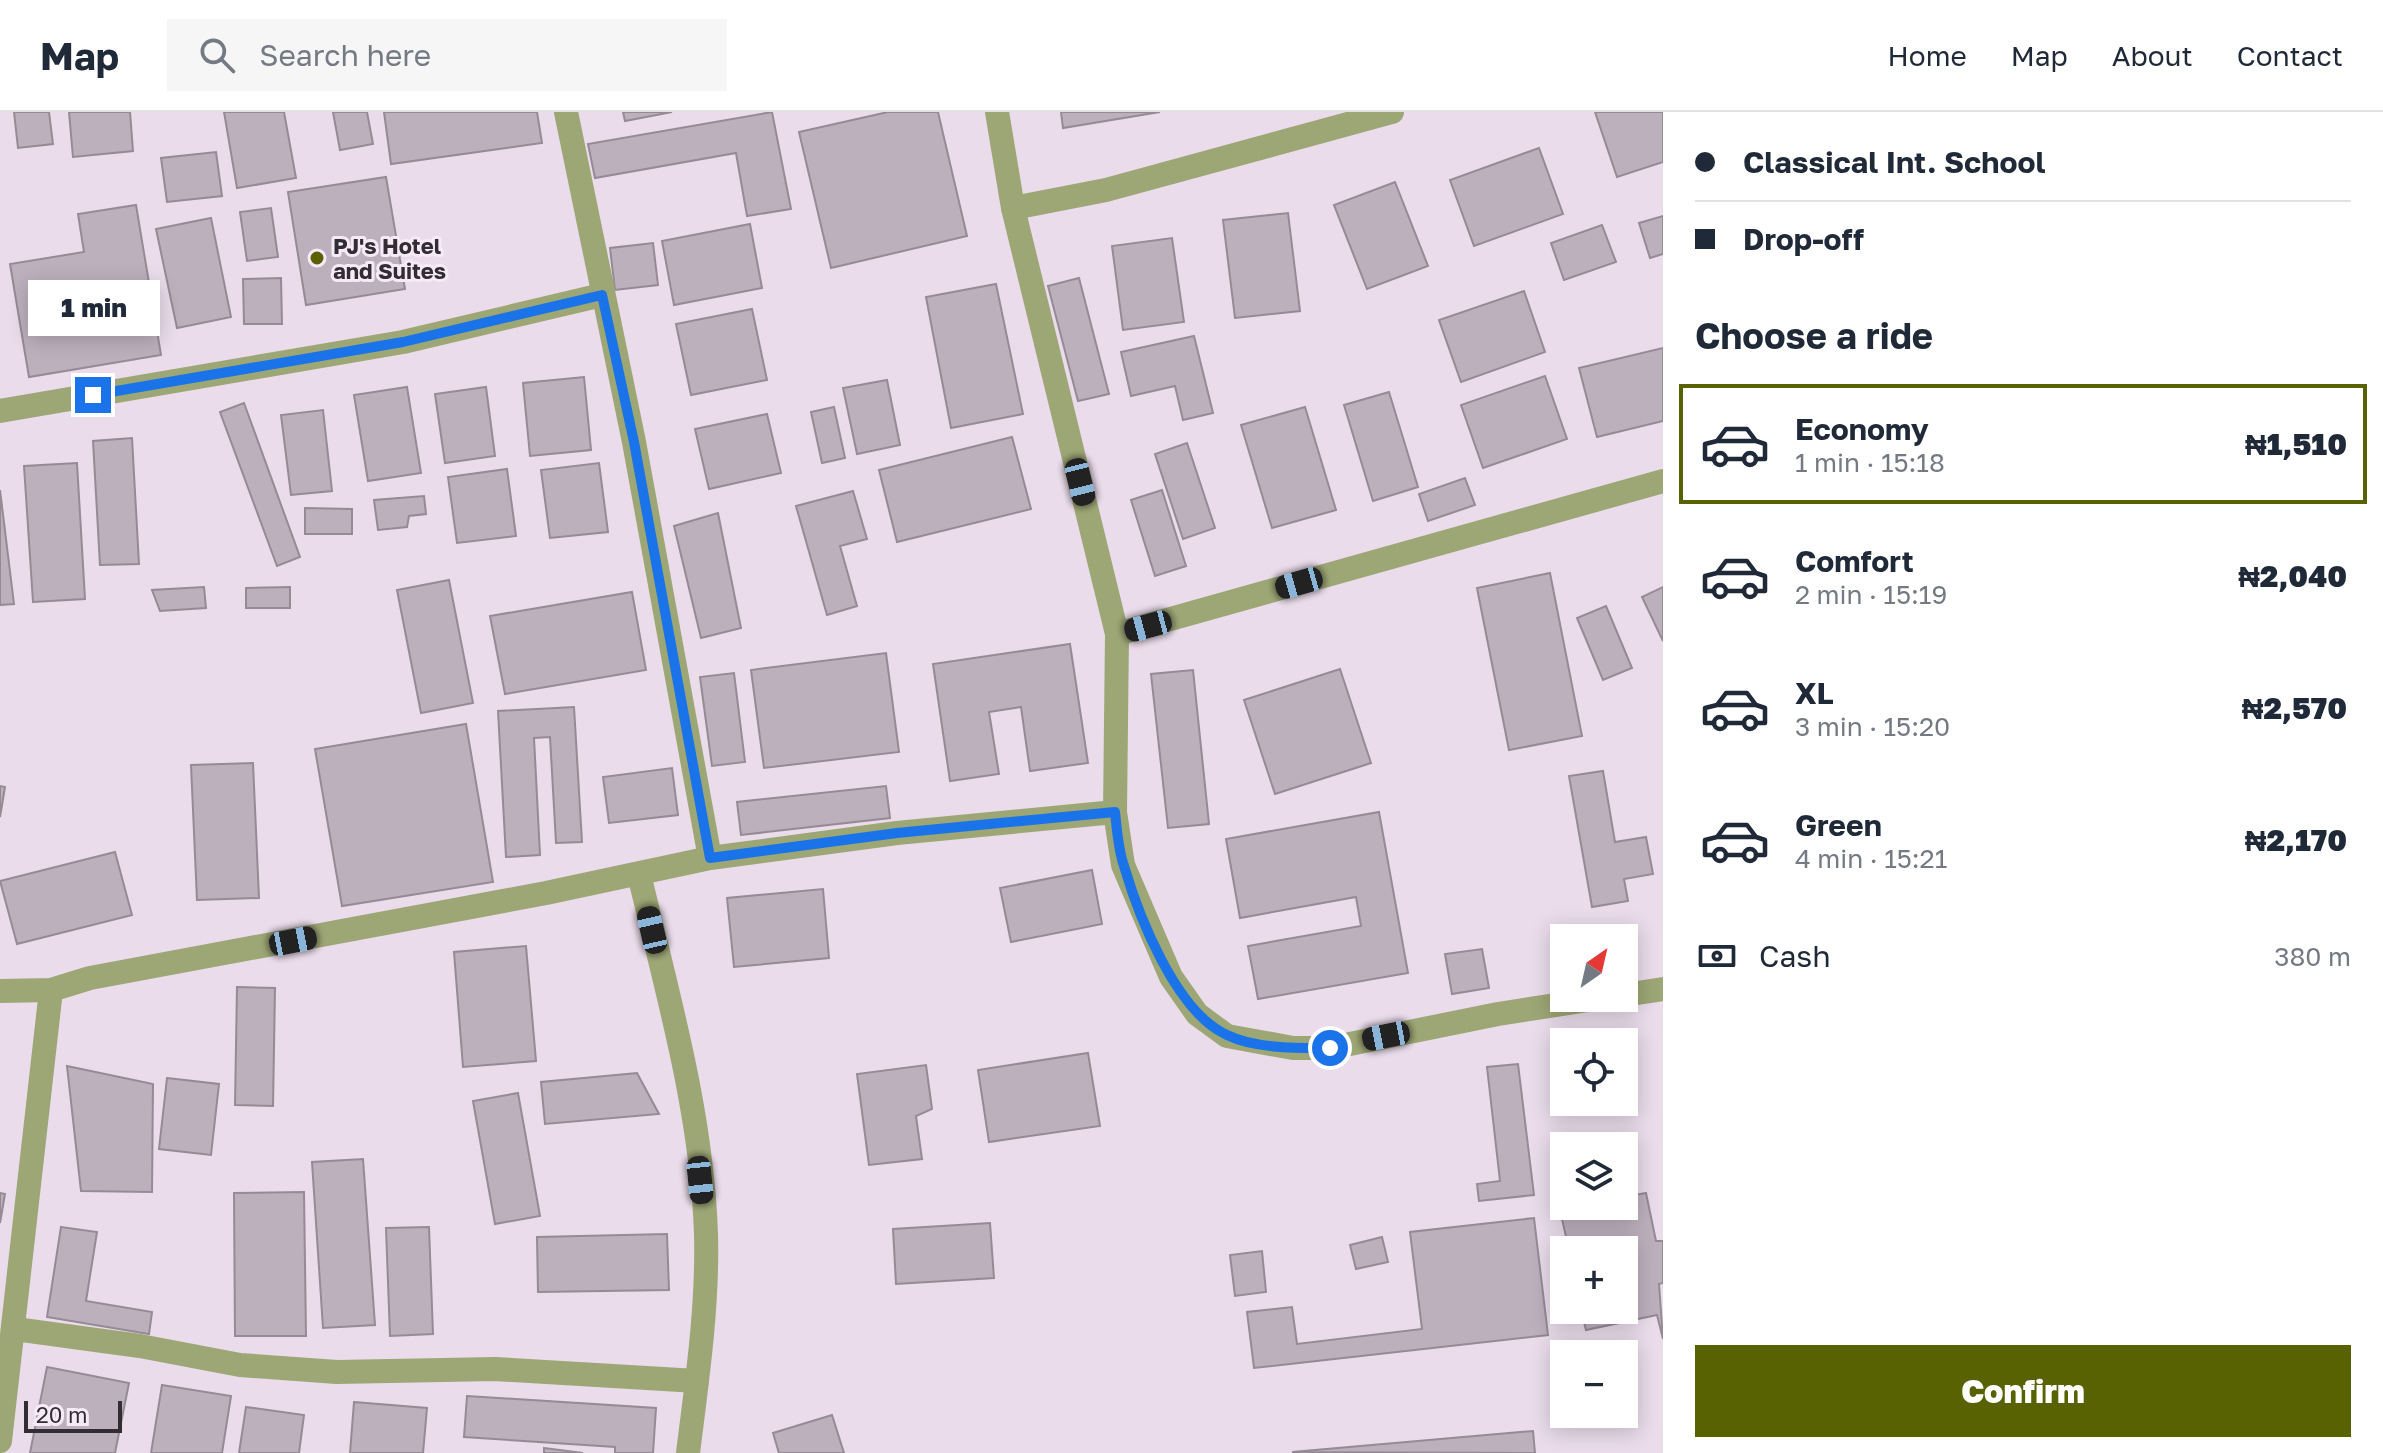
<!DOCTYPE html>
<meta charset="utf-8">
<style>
body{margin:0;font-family:"Golos Text",sans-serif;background:#f6f6f7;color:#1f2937;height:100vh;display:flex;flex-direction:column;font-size:30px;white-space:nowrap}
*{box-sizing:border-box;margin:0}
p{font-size:26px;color:#747a83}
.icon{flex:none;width:44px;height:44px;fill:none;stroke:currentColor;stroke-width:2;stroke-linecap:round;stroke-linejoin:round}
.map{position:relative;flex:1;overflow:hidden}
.drawer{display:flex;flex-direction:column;background:#fff;width:720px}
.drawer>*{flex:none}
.top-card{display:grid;align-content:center;height:176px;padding:0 32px;background:#fff}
.needle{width:52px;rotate:34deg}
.fabs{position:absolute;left:1550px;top:812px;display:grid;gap:16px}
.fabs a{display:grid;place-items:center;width:88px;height:88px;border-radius:0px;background:#fff;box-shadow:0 4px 20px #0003;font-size:40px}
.scale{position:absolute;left:24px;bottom:20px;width:98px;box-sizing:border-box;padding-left:8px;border:4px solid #322d32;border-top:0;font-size:22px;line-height:28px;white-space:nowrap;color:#322d32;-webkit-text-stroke:6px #f7eaf8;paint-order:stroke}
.end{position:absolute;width:36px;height:36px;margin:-18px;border:10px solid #1a73e8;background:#fff;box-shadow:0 0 0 4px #fff}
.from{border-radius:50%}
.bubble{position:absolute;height:56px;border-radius:0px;background:#fff;box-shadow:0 4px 20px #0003;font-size:26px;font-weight:800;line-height:56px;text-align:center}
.car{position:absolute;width:24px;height:48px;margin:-24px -12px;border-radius:10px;box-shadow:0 0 6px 2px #0007;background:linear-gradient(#222 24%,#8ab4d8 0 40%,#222 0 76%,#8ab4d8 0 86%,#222 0)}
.top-card b{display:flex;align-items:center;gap:28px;height:76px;font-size:30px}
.top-card b+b{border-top:2px solid #e0e1e3}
.top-card i{width:20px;height:20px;background:#1f2937}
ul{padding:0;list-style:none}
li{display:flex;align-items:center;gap:24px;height:120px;margin:0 16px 12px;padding:0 16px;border:4px solid transparent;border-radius:0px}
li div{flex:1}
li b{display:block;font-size:30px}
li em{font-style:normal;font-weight:800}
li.active{border-color:#586202}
li>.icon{width:72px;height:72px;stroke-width:1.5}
h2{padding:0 32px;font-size:36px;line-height:96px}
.pay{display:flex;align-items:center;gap:20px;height:88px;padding:0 32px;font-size:30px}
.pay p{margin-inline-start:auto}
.action{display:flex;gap:16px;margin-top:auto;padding:16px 32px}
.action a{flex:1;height:92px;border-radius:0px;background:#586202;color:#fff;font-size:32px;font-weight:800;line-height:92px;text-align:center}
header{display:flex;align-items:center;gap:48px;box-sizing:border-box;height:112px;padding:0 40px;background:#fff;border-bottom:2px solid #e0e1e3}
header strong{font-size:38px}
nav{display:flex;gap:44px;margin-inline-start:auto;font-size:28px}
.search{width:560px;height:72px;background:#f6f6f7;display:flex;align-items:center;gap:20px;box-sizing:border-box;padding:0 28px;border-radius:0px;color:#747a83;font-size:30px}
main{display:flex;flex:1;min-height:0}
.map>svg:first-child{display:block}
</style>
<header>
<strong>Map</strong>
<div class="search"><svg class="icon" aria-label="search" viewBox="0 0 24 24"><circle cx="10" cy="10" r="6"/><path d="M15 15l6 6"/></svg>Search here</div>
<nav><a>Home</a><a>Map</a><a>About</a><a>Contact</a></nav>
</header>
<main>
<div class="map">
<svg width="1663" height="1341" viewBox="0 0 1663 1341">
<rect width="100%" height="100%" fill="#eadceb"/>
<g fill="#bdb0bd" stroke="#978a97" stroke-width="2">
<polygon points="14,0 49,0 53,32 18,36"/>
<polygon points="69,0 130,0 133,39 73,45"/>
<polygon points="224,0 284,0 296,66 237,76"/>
<polygon points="333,0 367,0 373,32 340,38"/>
<polygon points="384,0 537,0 542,31 391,52"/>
<polygon points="623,0 672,0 625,9"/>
<polygon points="772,0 791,97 747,104 736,41 595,66 588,32"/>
<polygon points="888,0 938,0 967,124 831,156 799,20"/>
<polygon points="1061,0 1160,0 1063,16"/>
<polygon points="1595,0 1663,0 1663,50 1617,65"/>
<polygon points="1539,36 1563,102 1474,134 1450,68"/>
<polygon points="216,40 222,84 167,90 161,46"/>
<polygon points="386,65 405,177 306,193 288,80"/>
<polygon points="1395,70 1428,154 1367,177 1334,93"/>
<polygon points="136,93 161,243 29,265 10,152 84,140 78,102"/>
<polygon points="271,96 278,145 247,149 240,100"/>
<polygon points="1288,101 1300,199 1235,206 1223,108"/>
<polygon points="1663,104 1663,142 1650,146 1639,111"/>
<polygon points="211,106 231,205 177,216 156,117"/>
<polygon points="750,112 762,176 674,193 662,129"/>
<polygon points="1602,113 1616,150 1564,168 1551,131"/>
<polygon points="1172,126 1184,210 1123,218 1112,134"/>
<polygon points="653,131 658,173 615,178 610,136"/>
<polygon points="281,166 282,212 244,212 243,167"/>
<polygon points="1079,166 1109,282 1078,289 1048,174"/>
<polygon points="996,172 1023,302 951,316 926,185"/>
<polygon points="1524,179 1545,240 1461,270 1439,208"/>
<polygon points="752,197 767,268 691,283 676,212"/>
<polygon points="1194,224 1213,301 1183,308 1175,274 1131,284 1121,240"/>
<polygon points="1663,236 1663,309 1597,325 1579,256"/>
<polygon points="1545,264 1567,327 1483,356 1461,293"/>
<polygon points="584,265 591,338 530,344 523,271"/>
<polygon points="887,268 900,333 857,342 843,276"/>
<polygon points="407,275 421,361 368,369 354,283"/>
<polygon points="486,275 495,344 445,351 435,282"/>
<polygon points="1389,280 1418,375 1373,389 1344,293"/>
<polygon points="244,291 300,445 277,454 220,300"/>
<polygon points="834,295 845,346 822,351 811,300"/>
<polygon points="1305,295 1336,398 1272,416 1241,313"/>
<polygon points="323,298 332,379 291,383 281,303"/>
<polygon points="767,302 781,361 709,377 695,317"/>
<polygon points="1012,325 1031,397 897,430 879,358"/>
<polygon points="132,326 139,452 100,453 93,329"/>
<polygon points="1187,331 1215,416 1183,427 1155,342"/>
<polygon points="77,351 85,487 33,490 24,354"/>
<polygon points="599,351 608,420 550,426 541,358"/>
<polygon points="507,357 516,424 457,431 448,365"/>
<polygon points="1465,366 1475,393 1428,409 1419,382"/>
<polygon points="0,378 14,492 0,493"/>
<polygon points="1162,378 1186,454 1155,464 1131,388"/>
<polygon points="853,379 867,427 840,434 857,494 827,503 796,394"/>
<polygon points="424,384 426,402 409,404 407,415 378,418 374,388"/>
<polygon points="305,396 352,397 352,422 305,422"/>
<polygon points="718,401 741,516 701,526 674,414"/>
<polygon points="1550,461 1582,624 1509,638 1477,476"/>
<polygon points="449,468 473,591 421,601 397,478"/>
<polygon points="204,475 206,496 160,499 152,478"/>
<polygon points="290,475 290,496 246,496 246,476"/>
<polygon points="1663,475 1663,529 1642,485"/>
<polygon points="632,480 646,558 505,582 490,504"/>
<polygon points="1606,494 1632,556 1603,568 1577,506"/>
<polygon points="1070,532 1088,651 1030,659 1021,595 989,600 999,662 950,669 933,552"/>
<polygon points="886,541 899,640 764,656 751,558"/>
<polygon points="1340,557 1371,651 1275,682 1244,588"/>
<polygon points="1193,558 1209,712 1168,716 1151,562"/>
<polygon points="734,561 745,650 712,654 700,565"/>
<polygon points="574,595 582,730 556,731 550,625 534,626 540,743 506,745 498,599"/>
<polygon points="466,612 493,770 342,794 315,637"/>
<polygon points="253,651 259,786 197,788 191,653"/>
<polygon points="672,656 678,703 609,711 603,665"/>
<polygon points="1603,659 1615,730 1646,725 1653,762 1624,767 1628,789 1592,795 1569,664"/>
<polygon points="0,674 5,675 0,705"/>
<polygon points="886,674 890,706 741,723 737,690"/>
<polygon points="1379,700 1408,861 1258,887 1248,834 1361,814 1356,785 1240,806 1226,727"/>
<polygon points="115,740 132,803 17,832 0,769"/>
<polygon points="1092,758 1102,812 1011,830 1000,776"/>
<polygon points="823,777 829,846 734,855 727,786"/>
<polygon points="526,834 536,949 463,955 454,840"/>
<polygon points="1482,837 1489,876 1452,882 1445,842"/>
<polygon points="237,875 275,876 273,994 235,993"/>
<polygon points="1088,941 1100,1014 989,1030 978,958"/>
<polygon points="1518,952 1534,1083 1479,1089 1477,1072 1500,1069 1487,955"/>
<polygon points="926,953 932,997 916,1004 922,1047 869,1053 857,962"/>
<polygon points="67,954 153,972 152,1080 81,1079"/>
<polygon points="637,961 659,1002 545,1012 541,970"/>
<polygon points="167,966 219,972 211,1043 159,1037"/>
<polygon points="518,981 540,1104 495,1112 473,989"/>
<polygon points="363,1047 375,1213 323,1216 312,1050"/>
<polygon points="304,1080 306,1224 235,1224 234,1081"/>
<polygon points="0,1081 5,1082 0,1111"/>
<polygon points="1646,1081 1656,1129 1663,1129 1663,1171 1659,1172 1663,1227 1657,1203 1586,1218 1581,1198 1624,1198 1624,1138 1569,1138 1560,1098 1581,1094 1624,1094 1624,1085"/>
<polygon points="1534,1106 1548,1223 1254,1256 1247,1200 1292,1195 1297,1232 1422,1217 1410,1120"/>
<polygon points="990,1111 994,1166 896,1172 893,1117"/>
<polygon points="61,1115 97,1120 86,1189 152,1200 149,1222 47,1205"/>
<polygon points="429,1115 433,1222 390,1224 386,1116"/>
<polygon points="667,1122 669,1178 538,1180 537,1125"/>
<polygon points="1382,1125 1388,1150 1356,1157 1350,1133"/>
<polygon points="1262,1139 1266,1180 1235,1184 1230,1143"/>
<polygon points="47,1255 129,1271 115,1341 30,1341"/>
<polygon points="162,1273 231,1284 222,1341 151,1341"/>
<polygon points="467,1284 656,1296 653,1341 615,1341 615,1335 464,1325"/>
<polygon points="354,1290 427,1296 423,1341 350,1341"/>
<polygon points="246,1295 304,1303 299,1341 239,1341"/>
<polygon points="832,1303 844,1341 779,1341 773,1321"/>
<polygon points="1533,1319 1535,1341 1292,1340"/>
<polygon points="544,1336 583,1341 544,1341"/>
</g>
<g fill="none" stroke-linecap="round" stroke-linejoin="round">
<g stroke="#9da675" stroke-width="24">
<polyline points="566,0 634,330 710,746"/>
<polyline points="997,0 1013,96 1117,522 1115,700 1123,753 1171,865 1197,902 1227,924 1293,936 1330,936 1498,902 1601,886"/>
<polyline points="1013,96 1106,78 1392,0"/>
<polyline points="0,299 403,230 602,183"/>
<polyline points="1117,522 1663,369"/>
<path d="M639,762C667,880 702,1000 706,1122C708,1194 697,1269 688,1341"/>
<polyline points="0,879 51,878 90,866 546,781 710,746 897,721 1115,700"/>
<polyline points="1624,883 1663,877"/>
<polyline points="15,1217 140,1234 240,1253 337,1260 495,1257 697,1269"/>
<polyline points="0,1329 51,878"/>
</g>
</g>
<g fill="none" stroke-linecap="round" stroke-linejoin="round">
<path stroke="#1a73e8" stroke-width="10" d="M93,283L403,230L602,183L634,330L710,746L897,721L1115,700C1117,718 1118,737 1124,754C1139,805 1176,900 1227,923C1256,937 1298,936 1330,936"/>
</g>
<circle fill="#586202" stroke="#f7eaf8" stroke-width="3" cx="317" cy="146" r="8"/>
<g text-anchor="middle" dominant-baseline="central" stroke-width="6" stroke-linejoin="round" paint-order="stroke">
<g font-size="22" font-weight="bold" fill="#322d32" stroke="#f7eaf8" text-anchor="start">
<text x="333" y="133">PJ's Hotel<tspan x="333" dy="25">and Suites</tspan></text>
</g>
</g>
</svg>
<div class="fabs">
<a><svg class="needle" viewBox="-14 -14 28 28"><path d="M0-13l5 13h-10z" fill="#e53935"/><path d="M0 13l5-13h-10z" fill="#747a83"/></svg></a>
<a><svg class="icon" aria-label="locate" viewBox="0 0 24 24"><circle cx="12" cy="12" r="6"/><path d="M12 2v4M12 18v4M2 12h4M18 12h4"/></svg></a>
<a><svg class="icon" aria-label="layers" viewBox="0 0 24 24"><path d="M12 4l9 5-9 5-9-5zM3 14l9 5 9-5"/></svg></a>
<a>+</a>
<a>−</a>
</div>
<div class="scale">20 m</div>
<i class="end from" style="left:1330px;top:936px"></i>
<i class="end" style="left:93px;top:283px"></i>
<div class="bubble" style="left:28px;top:168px;width:132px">1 min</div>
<i class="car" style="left:1080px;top:370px;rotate:166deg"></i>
<i class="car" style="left:1299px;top:471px;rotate:254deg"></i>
<i class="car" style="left:1148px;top:514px;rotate:255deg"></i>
<i class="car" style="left:652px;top:818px;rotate:347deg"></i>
<i class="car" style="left:293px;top:829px;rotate:79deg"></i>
<i class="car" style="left:1386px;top:924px;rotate:259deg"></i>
<i class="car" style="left:700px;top:1068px;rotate:174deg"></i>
</div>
<section class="drawer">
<div class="top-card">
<b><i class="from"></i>Classical Int. School</b>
<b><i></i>Drop-off</b>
</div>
<h2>Choose a ride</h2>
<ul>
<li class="active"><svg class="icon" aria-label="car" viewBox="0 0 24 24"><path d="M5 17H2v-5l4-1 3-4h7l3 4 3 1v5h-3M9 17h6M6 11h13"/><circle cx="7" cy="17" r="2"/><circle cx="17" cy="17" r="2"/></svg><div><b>Economy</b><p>1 min · 15:18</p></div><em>₦1,510</em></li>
<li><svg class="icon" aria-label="car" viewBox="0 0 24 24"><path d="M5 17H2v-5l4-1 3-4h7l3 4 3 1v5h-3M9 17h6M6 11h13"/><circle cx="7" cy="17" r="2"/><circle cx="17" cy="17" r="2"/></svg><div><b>Comfort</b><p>2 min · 15:19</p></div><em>₦2,040</em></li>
<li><svg class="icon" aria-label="car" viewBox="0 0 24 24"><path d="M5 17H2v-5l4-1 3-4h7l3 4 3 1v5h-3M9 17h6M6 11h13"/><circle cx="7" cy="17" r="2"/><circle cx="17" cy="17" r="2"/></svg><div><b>XL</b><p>3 min · 15:20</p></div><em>₦2,570</em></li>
<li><svg class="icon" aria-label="car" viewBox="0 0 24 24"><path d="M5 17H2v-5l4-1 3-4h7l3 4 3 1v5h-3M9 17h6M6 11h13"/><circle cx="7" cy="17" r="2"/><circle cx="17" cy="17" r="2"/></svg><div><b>Green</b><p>4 min · 15:21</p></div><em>₦2,170</em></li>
</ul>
<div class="pay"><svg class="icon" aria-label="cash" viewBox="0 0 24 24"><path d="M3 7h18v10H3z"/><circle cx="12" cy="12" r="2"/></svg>Cash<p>380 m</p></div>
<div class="action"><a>Confirm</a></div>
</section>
</main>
